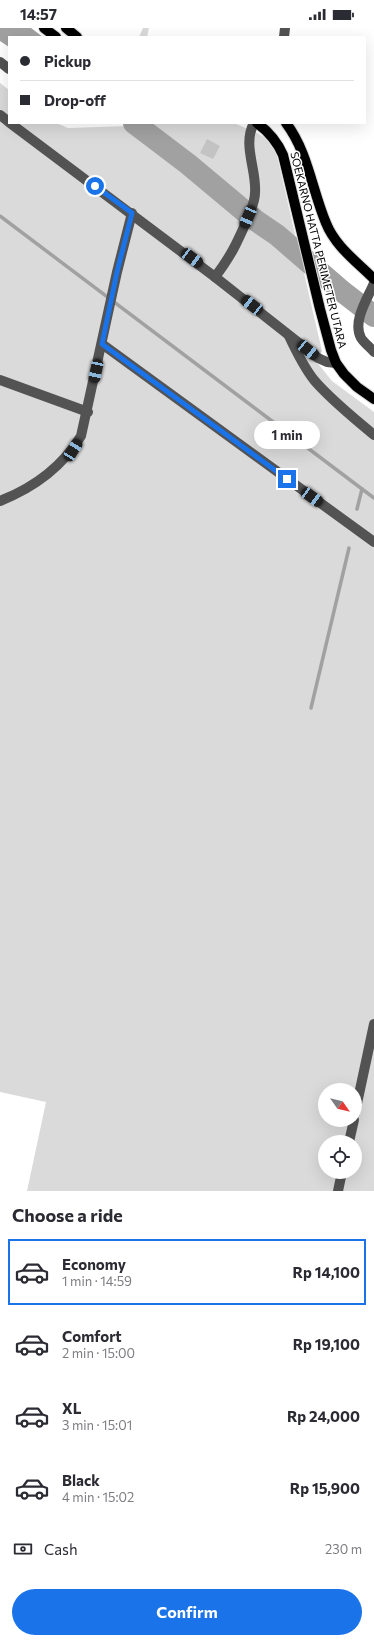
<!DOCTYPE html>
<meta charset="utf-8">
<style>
body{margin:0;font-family:Commissioner,sans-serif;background:#f7f7f7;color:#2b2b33;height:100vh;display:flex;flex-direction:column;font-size:15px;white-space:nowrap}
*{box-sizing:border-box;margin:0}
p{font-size:13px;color:#7c7c81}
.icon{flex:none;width:22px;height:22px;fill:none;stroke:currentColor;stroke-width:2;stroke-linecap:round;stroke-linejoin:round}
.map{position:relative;height:1163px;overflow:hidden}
.sheet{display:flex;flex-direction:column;background:#fff;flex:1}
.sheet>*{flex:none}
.banner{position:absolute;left:8px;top:8px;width:358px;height:88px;border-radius:0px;box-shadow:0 4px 16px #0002;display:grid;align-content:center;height:88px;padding:0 12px;background:#fff}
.needle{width:26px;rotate:124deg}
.buttons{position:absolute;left:318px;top:1055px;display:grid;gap:8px}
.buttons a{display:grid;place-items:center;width:44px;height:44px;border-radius:50%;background:#fff;box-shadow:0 4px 16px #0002;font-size:20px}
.end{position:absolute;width:18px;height:18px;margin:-9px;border:5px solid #1a73e8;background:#fff;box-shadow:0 0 0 2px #fff}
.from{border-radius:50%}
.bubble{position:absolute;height:28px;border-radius:14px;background:#fff;box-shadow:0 4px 16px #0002;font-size:13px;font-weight:700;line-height:28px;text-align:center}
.car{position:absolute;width:12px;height:24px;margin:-12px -6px;border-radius:5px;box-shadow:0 0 3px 1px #0007;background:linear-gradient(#222 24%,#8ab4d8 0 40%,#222 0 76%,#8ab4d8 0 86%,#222 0)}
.banner b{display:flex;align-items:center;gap:14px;height:38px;font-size:15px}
.banner b+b{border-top:1px solid #e1e1e2}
.banner i{width:10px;height:10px;background:#2b2b33}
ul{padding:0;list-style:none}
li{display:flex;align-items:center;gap:12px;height:66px;margin:0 8px 6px;padding:0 4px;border:2px solid transparent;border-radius:0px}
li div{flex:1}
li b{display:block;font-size:15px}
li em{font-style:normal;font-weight:700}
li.current{border-color:#1a73e8}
li>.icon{width:36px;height:36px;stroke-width:1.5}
h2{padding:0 12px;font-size:18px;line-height:48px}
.pay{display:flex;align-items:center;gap:10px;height:44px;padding:0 12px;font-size:15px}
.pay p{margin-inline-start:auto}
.action{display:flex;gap:8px;margin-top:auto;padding:8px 12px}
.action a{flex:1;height:46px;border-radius:24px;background:#1a73e8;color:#fff;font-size:16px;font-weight:700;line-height:46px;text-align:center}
.status{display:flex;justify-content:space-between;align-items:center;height:28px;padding:0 20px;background:#fff;direction:ltr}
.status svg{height:11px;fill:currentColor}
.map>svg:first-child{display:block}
</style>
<div class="status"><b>14:57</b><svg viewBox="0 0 49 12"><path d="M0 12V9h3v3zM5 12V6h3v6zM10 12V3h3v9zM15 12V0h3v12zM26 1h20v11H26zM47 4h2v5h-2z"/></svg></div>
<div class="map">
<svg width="374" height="1163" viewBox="0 0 374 1163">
<rect width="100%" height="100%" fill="#fff"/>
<g fill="#dadada" fill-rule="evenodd">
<polygon points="143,0 149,0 147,9 139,9"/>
<path d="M0,55L9,62V95H56L68,100L129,98L135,95H234L257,105L274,115L322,323L316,333L332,353L374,384V1163H27L46,1074L0,1064ZM325,1062H355V1092H325ZM325,1114H355V1144H325Z"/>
</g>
<polygon fill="#a1a1a1" points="0,0 31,0 43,9 9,9 9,19 0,13"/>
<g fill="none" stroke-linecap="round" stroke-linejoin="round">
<g stroke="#a1a1a1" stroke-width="3.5">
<polyline points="0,188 374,470"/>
<polyline points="357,481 362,461"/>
<polyline points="311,680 349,520"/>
</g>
<polyline stroke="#a1a1a1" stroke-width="22" points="134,95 188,136 255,192 277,207 343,264 374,288"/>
</g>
<polygon fill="#c3c3c3" points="207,111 220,118 213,131 200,125"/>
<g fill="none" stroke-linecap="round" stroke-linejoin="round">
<g stroke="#dbdbdb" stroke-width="12">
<g id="major">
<polyline points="44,0 56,9"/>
<polyline points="66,0 77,9"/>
<path d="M257,95C269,104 277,113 283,127L320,281L331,322L336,335L344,346L357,359L374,371"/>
<path d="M286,95C308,124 312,162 326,195C335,218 357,234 374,251"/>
</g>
</g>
<g stroke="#535353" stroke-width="10">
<polyline points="284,9 285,0"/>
<polyline points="0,34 9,41"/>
<polyline points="0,87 9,94"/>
<polyline points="10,95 215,249 318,330 327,334 336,335"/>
<path d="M215,249C231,228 237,215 247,192C250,183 255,175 255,165C257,142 242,117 254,95"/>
<path d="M374,255C368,270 352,293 361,310C364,315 370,319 374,324"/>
<path d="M289,308C296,323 303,338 314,352C331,372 354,390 374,407"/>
<polyline points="102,316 374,514"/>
<polyline points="0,352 88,384"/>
<path d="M0,473C33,460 62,439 81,408L117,244L132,185"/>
<polyline points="355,1085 374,996"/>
<polyline points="349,1114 354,1092"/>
<polyline points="338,1163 342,1144"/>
</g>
<use href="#major" stroke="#000" stroke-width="10"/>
</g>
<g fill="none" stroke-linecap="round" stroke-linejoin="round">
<polyline stroke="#1a73e8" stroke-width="5" points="95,158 132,185 117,244 102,316 287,451"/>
</g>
<g text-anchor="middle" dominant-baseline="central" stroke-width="3" stroke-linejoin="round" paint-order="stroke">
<g font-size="11" fill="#000" stroke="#fff">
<text transform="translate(319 222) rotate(76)">SOEKARNO HATTA PERIMETER UTARA</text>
</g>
</g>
</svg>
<div class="buttons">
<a><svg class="needle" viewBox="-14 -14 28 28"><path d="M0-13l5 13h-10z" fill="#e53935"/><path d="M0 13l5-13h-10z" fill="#7c7c81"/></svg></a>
<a><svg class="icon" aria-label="locate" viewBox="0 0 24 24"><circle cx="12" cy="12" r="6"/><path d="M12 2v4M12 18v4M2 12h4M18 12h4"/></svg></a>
</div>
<i class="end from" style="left:95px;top:158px"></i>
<i class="end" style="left:287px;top:451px"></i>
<div class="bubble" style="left:254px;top:393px;width:66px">1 min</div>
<i class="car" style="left:248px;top:189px;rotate:203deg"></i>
<i class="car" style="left:192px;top:230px;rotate:127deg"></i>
<i class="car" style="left:252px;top:277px;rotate:308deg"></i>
<i class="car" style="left:308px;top:322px;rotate:129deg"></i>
<i class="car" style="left:96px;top:343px;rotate:192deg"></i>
<i class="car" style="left:73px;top:422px;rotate:32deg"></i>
<i class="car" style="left:312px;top:469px;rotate:126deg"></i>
<div class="banner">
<b><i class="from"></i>Pickup</b>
<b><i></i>Drop-off</b>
</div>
</div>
<section class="sheet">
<h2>Choose a ride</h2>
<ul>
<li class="current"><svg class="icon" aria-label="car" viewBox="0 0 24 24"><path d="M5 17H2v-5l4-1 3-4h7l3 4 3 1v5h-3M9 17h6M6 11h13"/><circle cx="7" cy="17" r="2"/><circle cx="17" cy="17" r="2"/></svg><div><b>Economy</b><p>1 min · 14:59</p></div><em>Rp 14,100</em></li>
<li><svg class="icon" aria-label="car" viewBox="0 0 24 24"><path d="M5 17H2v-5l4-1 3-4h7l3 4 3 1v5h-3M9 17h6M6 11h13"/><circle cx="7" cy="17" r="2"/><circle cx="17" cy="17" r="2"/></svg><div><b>Comfort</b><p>2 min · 15:00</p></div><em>Rp 19,100</em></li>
<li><svg class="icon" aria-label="car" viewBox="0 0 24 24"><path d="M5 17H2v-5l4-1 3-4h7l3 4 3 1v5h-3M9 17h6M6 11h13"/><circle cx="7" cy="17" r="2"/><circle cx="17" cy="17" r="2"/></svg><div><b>XL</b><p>3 min · 15:01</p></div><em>Rp 24,000</em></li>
<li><svg class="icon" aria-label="car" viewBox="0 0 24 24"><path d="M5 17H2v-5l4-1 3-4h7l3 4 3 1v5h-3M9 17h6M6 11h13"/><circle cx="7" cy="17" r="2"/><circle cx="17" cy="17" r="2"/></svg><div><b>Black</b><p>4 min · 15:02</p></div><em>Rp 15,900</em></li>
</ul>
<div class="pay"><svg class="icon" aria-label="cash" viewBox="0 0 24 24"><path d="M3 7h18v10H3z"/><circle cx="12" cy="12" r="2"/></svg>Cash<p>230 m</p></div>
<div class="action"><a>Confirm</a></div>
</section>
